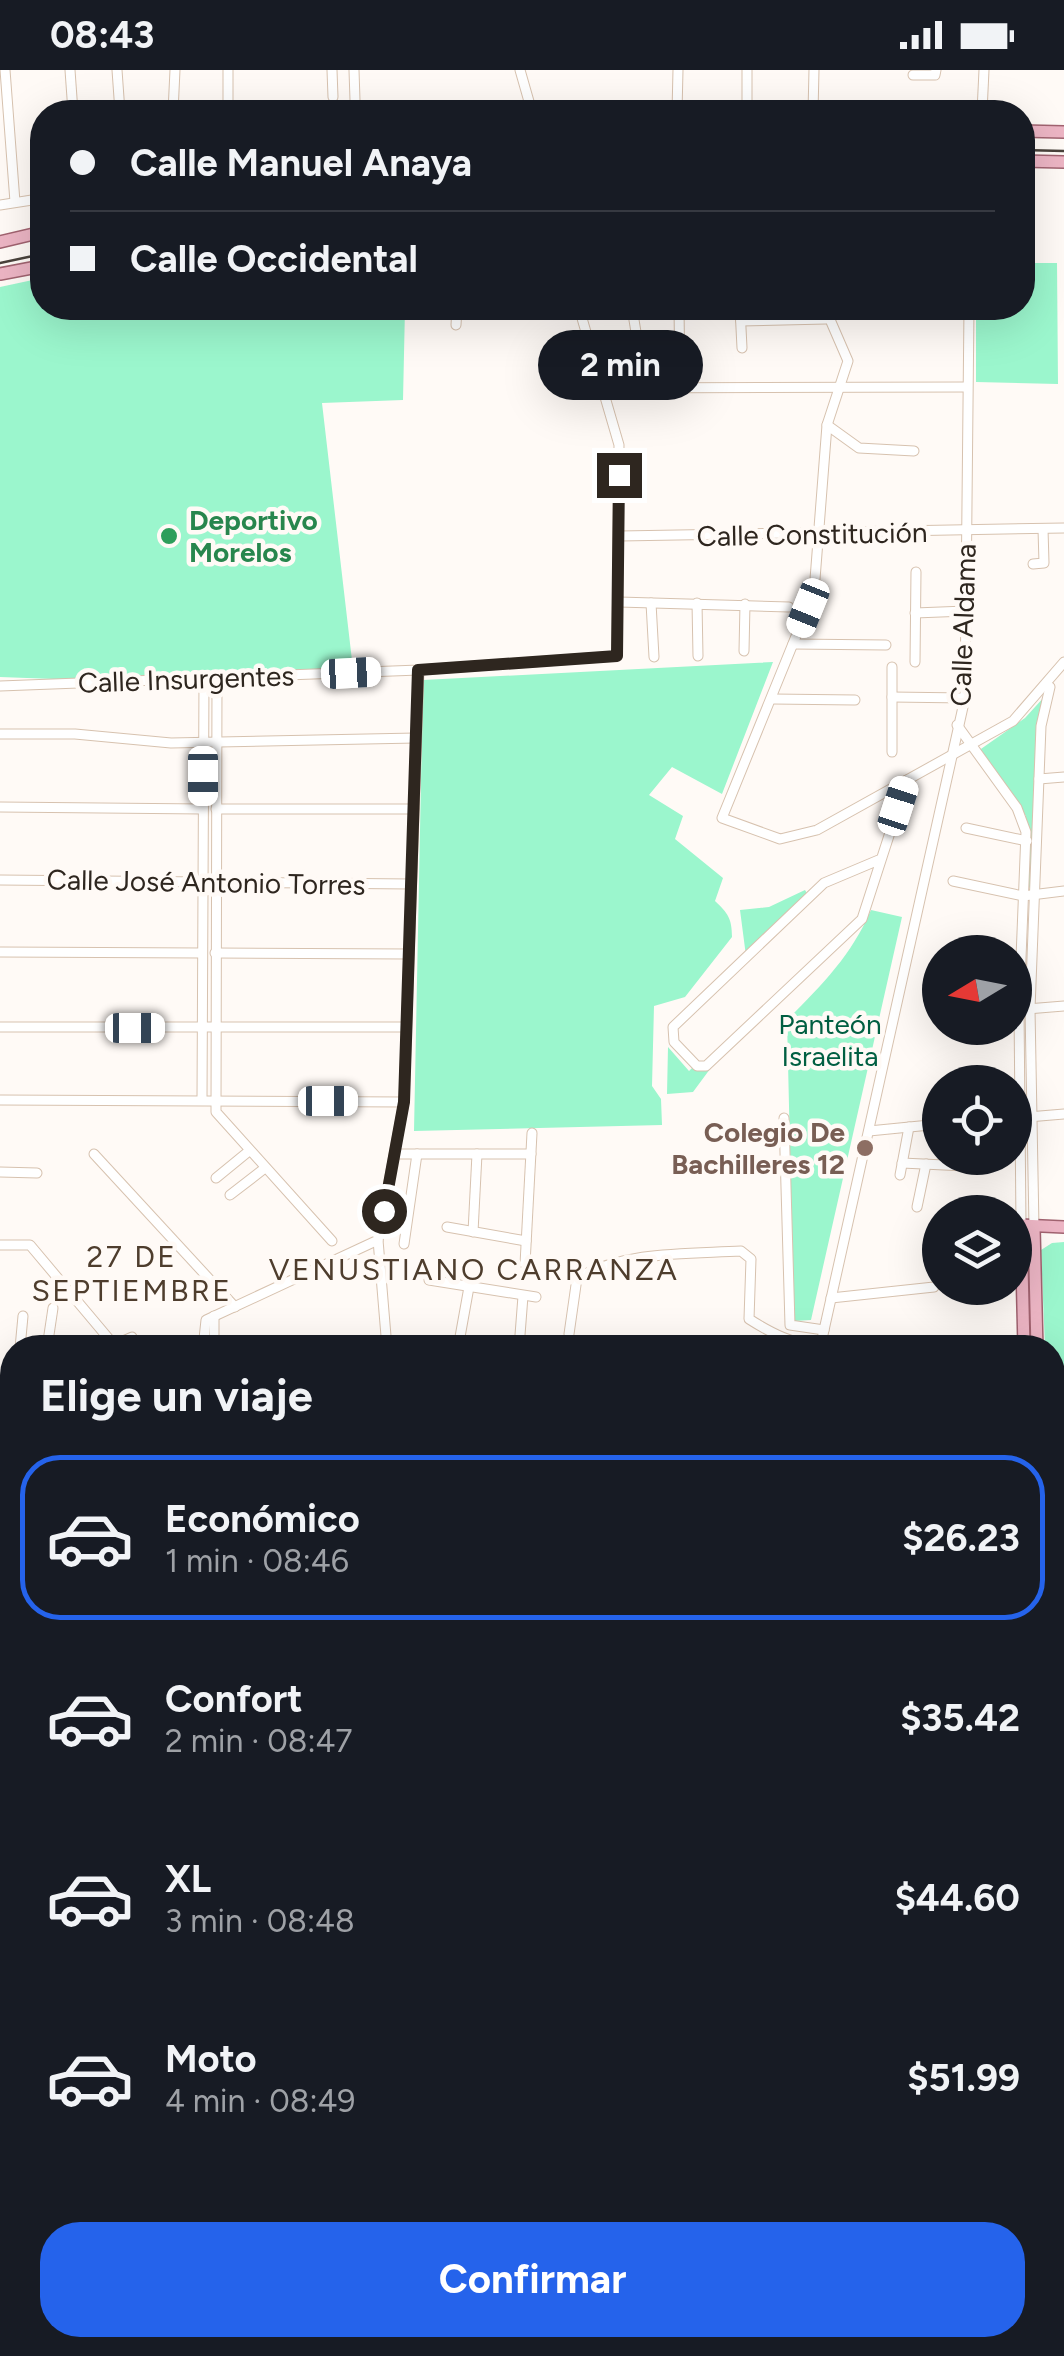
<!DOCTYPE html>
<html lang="es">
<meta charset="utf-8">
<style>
body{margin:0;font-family:Figtree,sans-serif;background:#242831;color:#f1f3f6;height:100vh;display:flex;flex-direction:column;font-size:38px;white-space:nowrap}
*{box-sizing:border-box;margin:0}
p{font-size:32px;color:#9ea1a6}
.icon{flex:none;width:55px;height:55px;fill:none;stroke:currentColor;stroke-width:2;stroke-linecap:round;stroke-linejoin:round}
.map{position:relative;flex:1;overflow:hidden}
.side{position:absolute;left:0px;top:1265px;width:1065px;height:1022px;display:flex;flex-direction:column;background:#171b24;border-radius:40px 40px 0 0;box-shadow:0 10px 40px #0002}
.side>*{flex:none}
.banner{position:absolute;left:30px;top:30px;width:1005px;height:220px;border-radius:40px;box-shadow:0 10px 40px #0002;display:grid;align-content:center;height:220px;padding:0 40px;background:#171b24}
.needle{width:65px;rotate:260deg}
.buttons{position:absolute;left:922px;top:865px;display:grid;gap:20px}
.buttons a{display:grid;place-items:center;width:110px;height:110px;border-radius:50%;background:#171b24;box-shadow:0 10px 40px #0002;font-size:50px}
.end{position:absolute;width:45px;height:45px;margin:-22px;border:12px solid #2e261f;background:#fff;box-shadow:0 0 0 5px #fff}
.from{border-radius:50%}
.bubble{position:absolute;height:70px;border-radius:35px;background:#171b24;box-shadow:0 10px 40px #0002;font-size:32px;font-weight:700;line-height:70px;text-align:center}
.car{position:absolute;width:30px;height:60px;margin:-30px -15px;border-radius:12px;box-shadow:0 0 8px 2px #0007;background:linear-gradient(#fff 24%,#345 0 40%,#fff 0 76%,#345 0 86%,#fff 0)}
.banner b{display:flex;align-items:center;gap:35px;height:95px;font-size:38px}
.banner b+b{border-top:2px solid #363941}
.banner i{width:25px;height:25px;background:#f1f3f6}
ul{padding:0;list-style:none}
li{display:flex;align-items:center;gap:30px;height:165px;margin:0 20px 15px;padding:0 20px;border:5px solid transparent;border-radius:40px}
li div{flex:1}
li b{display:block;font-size:38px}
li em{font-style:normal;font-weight:700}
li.active{border-color:#2563eb}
li>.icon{width:90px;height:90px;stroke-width:1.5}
h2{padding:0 40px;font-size:45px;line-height:120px}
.cta{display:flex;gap:20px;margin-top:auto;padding:20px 40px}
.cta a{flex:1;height:115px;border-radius:40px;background:#2563eb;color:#fff;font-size:40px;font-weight:700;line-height:115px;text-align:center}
.status{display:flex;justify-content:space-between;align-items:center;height:70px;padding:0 50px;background:#171b24;direction:ltr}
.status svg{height:28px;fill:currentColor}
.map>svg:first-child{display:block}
</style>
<div class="status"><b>08:43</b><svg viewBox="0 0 49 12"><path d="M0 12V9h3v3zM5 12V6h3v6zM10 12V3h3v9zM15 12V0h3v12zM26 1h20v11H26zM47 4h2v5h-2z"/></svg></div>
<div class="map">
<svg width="1064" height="2286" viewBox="0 0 1064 2286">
<rect width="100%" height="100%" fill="#fffaf6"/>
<g fill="#9bf6cd">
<polygon points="1023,193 1057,193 1058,314 976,312 976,238 1022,238"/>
<polygon points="42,208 42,238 405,238 403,330 322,333 353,599 81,610 0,607 0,217"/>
<path d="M773,592L722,724L672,697L649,725L683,746L675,769L723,808L715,831C728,843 732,849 732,867L685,927L654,936L652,1016L661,1029L662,1055L414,1061L423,610Z"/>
<polygon points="1045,626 1032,819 1027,816 1026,746 978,681 1025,648"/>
<polygon points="805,820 808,825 746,886 740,840 769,837"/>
<path d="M871,840L902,847L811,1250L794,1251L787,950C822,915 851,886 871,840Z"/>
<polygon points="668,977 689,1001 694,996 710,999 693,1022 667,1024"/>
<polygon points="1064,1172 1064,1444 1053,1450 1052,1278 1045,1277 1041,1180 1052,1173"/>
</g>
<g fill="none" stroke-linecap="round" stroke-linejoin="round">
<g stroke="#d7c2af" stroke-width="11">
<g id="minor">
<polyline points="5,0 15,132"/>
<polyline points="70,0 73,42"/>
<polyline points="117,0 120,42"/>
<polyline points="332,0 333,27"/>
<polyline points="354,0 355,30"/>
<polyline points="520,0 532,42"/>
<polyline points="913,5 935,5 936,0"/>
<polyline points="173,42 175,0"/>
<polyline points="228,42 228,0"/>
<polyline points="677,42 678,0"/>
<polyline points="747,42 747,0"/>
<polyline points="813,42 814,0"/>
<polyline points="982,42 984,0"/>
<polyline points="0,135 32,130"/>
<polyline points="632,238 638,274"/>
<polyline points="679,238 680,317"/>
<polyline points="740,238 742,278"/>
<polyline points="825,238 848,291 827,355 814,522 722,748 780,769 817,760 1013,651 1064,592"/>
<polyline points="741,251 826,249"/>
<polyline points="456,255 457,238"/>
<polyline points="604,318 967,317"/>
<polyline points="827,355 859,378 914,381"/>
<polyline points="620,466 1064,458"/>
<polyline points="1033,494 1044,493 1043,459"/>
<polyline points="619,532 789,537"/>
<polyline points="651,533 654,587"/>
<polyline points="697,533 698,586"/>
<polyline points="915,543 966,541"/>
<polyline points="793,574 886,575"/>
<polyline points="744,581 745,534"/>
<polyline points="915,592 916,502"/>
<polyline points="217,608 216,1042 332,1171"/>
<polyline points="0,616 419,600 617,586 619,375 579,238"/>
<polyline points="892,627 965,628"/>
<polyline points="773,629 855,630"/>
<polyline points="957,655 1017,738 1026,762 1019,938 1021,1155"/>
<polyline points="0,664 75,664 171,673 416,668"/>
<polyline points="892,682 892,597"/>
<polyline points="1039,709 1064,707"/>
<polyline points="0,737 203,739"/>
<polyline points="216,739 414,739"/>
<polyline points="966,758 1027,771"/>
<polyline points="881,789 824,813 673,957 674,972 697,996 706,996 862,849 907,710"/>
<polyline points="0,810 411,814"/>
<polyline points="953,811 1023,826 1064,821"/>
<polyline points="0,882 202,883"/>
<polyline points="215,883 409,884"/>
<polyline points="1027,939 1064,936"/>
<polyline points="0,957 406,957"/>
<polyline points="0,1030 404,1032"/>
<polyline points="202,1030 204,609"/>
<polyline points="1028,1047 1064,1044"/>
<polyline points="784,1048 790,1255 824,1260"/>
<polyline points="869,1061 940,1054"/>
<polyline points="94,1084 235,1237"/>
<polyline points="396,1084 531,1084"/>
<polyline points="902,1093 965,1096"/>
<polyline points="0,1102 37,1103"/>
<polyline points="900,1105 909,1057"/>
<polyline points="216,1108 249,1081"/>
<polyline points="230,1125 265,1098"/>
<polyline points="917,1137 926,1094"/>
<polyline points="447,1157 526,1171"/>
<polyline points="1034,1158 1030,939 1041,656 1050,617"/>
<polyline points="473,1162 477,1084"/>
<polyline points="404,1174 417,1084"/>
<polyline points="0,1175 30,1175 114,1275 132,1267"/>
<polyline points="525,1194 532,1063"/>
<polyline points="429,1210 536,1227"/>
<polyline points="831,1228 934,1217"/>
<polyline points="214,1246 214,1278"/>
<path d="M569,1264L577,1208C626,1181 685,1184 741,1181L751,1189L749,1249C771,1263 794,1275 820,1276"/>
<polyline points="20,1278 23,1246"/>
<polyline points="47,1278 53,1238"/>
<polyline points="84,1278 91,1274"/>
<polyline points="203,1278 206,1250 378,1170"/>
<polyline points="387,1278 378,1170 404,1032 419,600"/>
<polyline points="458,1278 469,1217"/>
<polyline points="519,1278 523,1226"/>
<polyline points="820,1278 965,628 969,238"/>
<polyline points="0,1361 12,1361"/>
<polyline points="0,1438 12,1438"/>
<polyline points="1052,1459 1064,1454"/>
<polyline points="0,1509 12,1509"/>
<polyline points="0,1590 12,1590"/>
<polyline points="1052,1618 1064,1618"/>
<polyline points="0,1652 12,1652"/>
<polyline points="0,1712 12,1712"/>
<polyline points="0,1774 12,1774"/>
<polyline points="0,1835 12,1835"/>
<polyline points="0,1909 12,1909"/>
<polyline points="0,1985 12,1985"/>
<polyline points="1052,2014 1064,2013"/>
<polyline points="0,2063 12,2063"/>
<polyline points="1052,2067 1064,2066"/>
<polyline points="0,2123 12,2123"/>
<polyline points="1052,2132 1064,2131"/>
<polyline points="0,2188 12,2188"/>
<polyline points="1052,2236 1064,2236"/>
<polyline points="0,2249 12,2248"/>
<polyline points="94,2275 94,2286"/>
<polyline points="255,2275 263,2286"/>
<polyline points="708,2275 709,2286"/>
<polyline points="943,2275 943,2286"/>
<polyline points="153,2286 160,2275"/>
<polyline points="268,2286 280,2275"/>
<polyline points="423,2286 424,2275"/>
<polyline points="484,2286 485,2275"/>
</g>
</g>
<g stroke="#a16370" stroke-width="14">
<g id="major">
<polyline points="1022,61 1064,62"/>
<polyline points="1022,91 1064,92"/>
<polyline points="0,172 42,162"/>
<polyline points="0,204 42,196"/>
<polyline points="1034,1158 1037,1278"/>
<polyline points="1024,1278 1021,1155 1064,1157"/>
<polyline points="1052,1638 1064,1799"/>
<polyline points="1052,1810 1064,1950"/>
</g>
</g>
<use href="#minor" stroke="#fff" stroke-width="9"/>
<use href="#major" stroke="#ecb5c4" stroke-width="11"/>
<g stroke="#49423b" stroke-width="2.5">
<polyline points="1022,80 1064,81"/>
<polyline points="0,193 42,184"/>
</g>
</g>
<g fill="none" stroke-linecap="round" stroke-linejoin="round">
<polyline stroke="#2e261f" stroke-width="12" points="384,1141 404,1032 418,600 617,586 619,405"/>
</g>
<circle fill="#2e9e5b" stroke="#fffaf6" stroke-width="4" cx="169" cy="466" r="10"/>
<circle fill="#8d6e63" stroke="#fffaf6" stroke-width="4" cx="865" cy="1078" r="10"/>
<g text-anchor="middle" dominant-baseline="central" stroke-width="9" stroke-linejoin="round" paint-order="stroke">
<g font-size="28" font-weight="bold" fill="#27864d" stroke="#fffaf6" text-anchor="start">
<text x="189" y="450">Deportivo<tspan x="189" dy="32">Morelos</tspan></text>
</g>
<g font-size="28" fill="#2e261f" stroke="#fffaf6">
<text transform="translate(812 464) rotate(-1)">Calle Constitución</text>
<text transform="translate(963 555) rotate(-88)">Calle Aldama</text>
<text transform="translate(186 609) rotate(-2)">Calle Insurgentes</text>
<text transform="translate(206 812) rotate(1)">Calle José Antonio Torres</text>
</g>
<g font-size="28" fill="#015f42" stroke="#fffaf6">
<text x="830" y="954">Panteón<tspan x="830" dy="32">Israelita</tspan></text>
</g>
<g font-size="28" font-weight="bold" fill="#785e54" stroke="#fffaf6" text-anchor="end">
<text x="845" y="1062">Colegio De<tspan x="845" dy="32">Bachilleres 12</tspan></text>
</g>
<g font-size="30" letter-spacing="2.5" fill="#4e3d2d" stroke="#fffaf6">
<text x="132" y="1186">27 DE<tspan x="132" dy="34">SEPTIEMBRE</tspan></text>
<text x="474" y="1199">VENUSTIANO CARRANZA</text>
</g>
</g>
</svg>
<div class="buttons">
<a><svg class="needle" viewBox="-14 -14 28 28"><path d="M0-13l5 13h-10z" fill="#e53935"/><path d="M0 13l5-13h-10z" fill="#9ea1a6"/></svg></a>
<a><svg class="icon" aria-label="locate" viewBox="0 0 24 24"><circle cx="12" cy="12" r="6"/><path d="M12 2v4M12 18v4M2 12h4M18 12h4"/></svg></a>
<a><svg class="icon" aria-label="layers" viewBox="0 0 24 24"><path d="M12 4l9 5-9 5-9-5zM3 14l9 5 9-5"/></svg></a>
</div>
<i class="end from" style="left:384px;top:1141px"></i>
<i class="end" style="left:619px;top:405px"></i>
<div class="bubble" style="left:538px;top:260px;width:165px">2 min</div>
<i class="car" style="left:808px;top:538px;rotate:202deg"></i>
<i class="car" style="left:351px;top:603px;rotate:87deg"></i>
<i class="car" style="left:203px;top:706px;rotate:180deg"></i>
<i class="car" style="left:898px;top:736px;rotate:18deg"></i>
<i class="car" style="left:135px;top:958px;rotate:90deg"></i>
<i class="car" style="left:328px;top:1031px;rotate:90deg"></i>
<div class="banner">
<b><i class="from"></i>Calle Manuel Anaya</b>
<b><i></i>Calle Occidental</b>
</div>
<section class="side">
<h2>Elige un viaje</h2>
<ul>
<li class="active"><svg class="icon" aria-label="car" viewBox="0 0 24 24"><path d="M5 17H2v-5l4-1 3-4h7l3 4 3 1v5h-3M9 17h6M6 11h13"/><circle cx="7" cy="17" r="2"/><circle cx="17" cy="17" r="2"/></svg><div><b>Económico</b><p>1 min · 08:46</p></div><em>$26.23</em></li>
<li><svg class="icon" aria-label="car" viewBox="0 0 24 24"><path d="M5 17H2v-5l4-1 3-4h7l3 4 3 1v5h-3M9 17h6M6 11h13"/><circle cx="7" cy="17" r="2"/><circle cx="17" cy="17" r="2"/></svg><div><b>Confort</b><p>2 min · 08:47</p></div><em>$35.42</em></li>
<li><svg class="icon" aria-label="car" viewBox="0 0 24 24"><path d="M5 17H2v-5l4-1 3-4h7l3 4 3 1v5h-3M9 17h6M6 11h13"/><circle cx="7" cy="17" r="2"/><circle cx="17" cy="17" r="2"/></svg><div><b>XL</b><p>3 min · 08:48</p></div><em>$44.60</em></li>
<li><svg class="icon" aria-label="car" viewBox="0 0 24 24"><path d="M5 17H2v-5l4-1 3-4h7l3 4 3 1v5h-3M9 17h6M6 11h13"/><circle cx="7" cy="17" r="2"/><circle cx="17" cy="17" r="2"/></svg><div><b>Moto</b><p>4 min · 08:49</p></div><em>$51.99</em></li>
</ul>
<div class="cta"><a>Confirmar</a></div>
</section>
</div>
